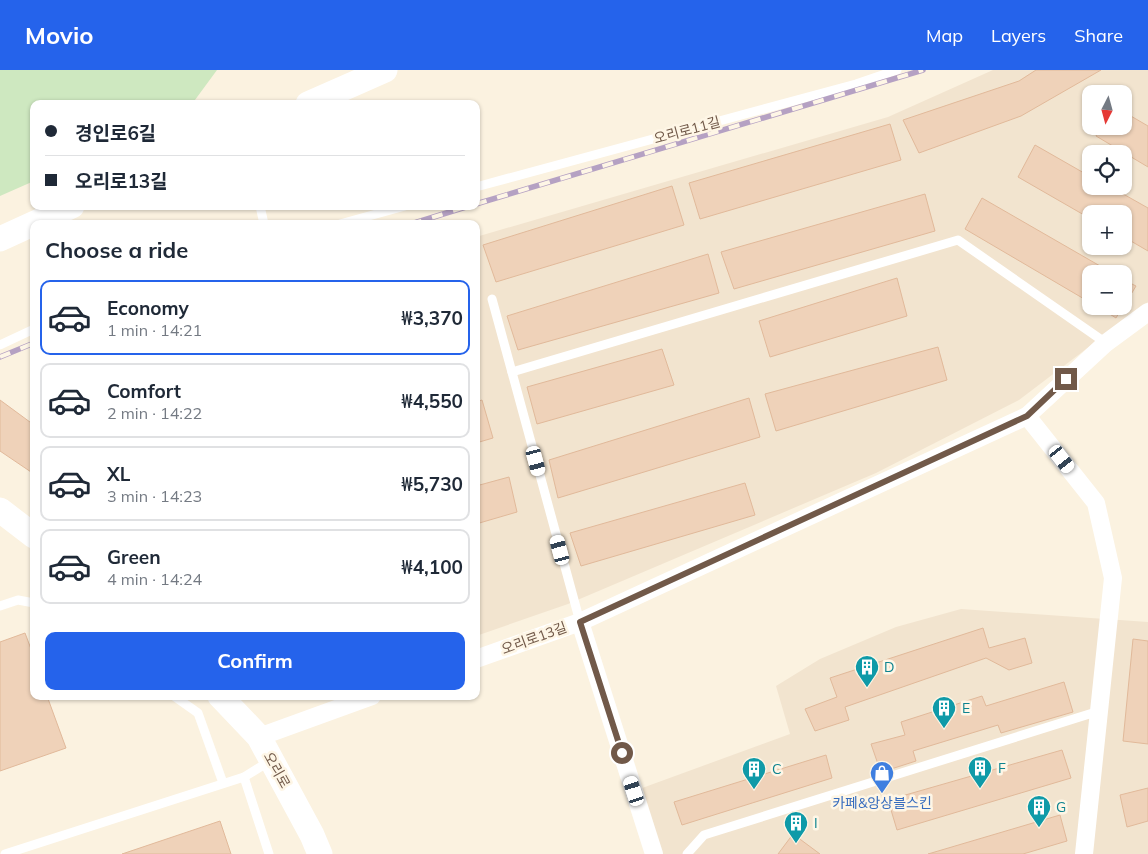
<!DOCTYPE html>
<meta charset="utf-8">
<style>
body{margin:0;font-family:Mulish,"Noto Sans KR",sans-serif;background:#f6f6f7;color:#1f2937;height:100vh;display:flex;flex-direction:column;font-size:19px;white-space:nowrap}
*{box-sizing:border-box;margin:0}
p{font-size:16px;color:#747a83}
.icon{flex:none;width:28px;height:28px;fill:none;stroke:currentColor;stroke-width:2;stroke-linecap:round;stroke-linejoin:round}
.map{position:relative;flex:1;overflow:hidden}
.panel{position:absolute;left:30px;top:150px;width:450px;height:480px;display:flex;flex-direction:column;background:#fff;border-radius:10px;box-shadow:0 1px 4px #0004}
.panel>*{flex:none}
.banner{position:absolute;left:30px;top:30px;width:450px;height:110px;border-radius:10px;box-shadow:0 1px 4px #0004;display:grid;align-content:center;height:110px;padding:0 15px;background:#fff}
.needle{width:32px;rotate:186deg}
.fabs{position:absolute;left:1082px;top:15px;display:grid;gap:10px}
.fabs a{display:grid;place-items:center;width:50px;height:50px;border-radius:10px;background:#fff;box-shadow:0 1px 4px #0004;font-size:25px}
.end{position:absolute;width:22px;height:22px;margin:-11px;border:6px solid #715949;background:#fff;box-shadow:0 0 0 2px #fff}
.from{border-radius:50%}
.car{position:absolute;width:15px;height:30px;margin:-15px -8px;border-radius:6px;box-shadow:0 0 4px 1px #0007;background:linear-gradient(#fff 24%,#345 0 40%,#fff 0 76%,#345 0 86%,#fff 0)}
.banner b{display:flex;align-items:center;gap:18px;height:48px;font-size:19px}
.banner b+b{border-top:1px solid #e0e1e3}
.banner i{width:12px;height:12px;background:#1f2937}
ul{padding:0;list-style:none}
li{display:flex;align-items:center;gap:15px;height:75px;margin:0 10px 8px;padding:0 5px;border:2px solid #e0e1e3;border-radius:10px}
li div{flex:1}
li b{display:block;font-size:19px}
li em{font-style:normal;font-weight:700}
li.current{border-color:#2563eb}
li>.icon{width:45px;height:45px;stroke-width:1.5}
h2{padding:0 15px;font-size:22px;line-height:60px}
.action{display:flex;gap:10px;margin-top:auto;padding:10px 15px}
.action a{flex:1;height:58px;border-radius:10px;background:#2563eb;color:#fff;font-size:20px;font-weight:700;line-height:58px;text-align:center}
header{display:flex;align-items:center;gap:30px;box-sizing:border-box;height:70px;padding:0 25px;background:#2563eb;color:#fff}
header strong{font-size:24px}
nav{display:flex;gap:28px;margin-inline-start:auto;font-size:18px}
.map>svg:first-child{display:block}
</style>
<header>
<strong>Movio</strong>
<nav><a>Map</a><a>Layers</a><a>Share</a></nav>
</header>
<div class="map">
<svg width="1148" height="784" viewBox="0 0 1148 784">
<rect width="100%" height="100%" fill="#fbf2e0"/>
<g fill="#f2e4cf" fill-rule="evenodd">
<path d="M993,0H1148V232L1019,330L876,403L568,534L476,566V167L888,47ZM1091,24H1124V56H1091ZM1091,84H1124V116H1091ZM1091,144H1124V176H1091ZM1091,204H1124V236H1091Z"/>
<polygon points="961,539 1148,552 1148,784 654,784 634,721 790,664 776,616 820,589 896,557"/>
</g>
<polygon fill="#cee8c0" points="0,0 217,0 192,34 34,34 34,111 0,126"/>
<g fill="#efd2b9" stroke="#e1b99a">
<polygon points="1036,0 1101,0 1021,46 919,83 903,50 1019,11"/>
<polygon points="1124,42 1148,56 1148,97 1096,66 1101,56 1124,56"/>
<polygon points="890,54 901,90 700,149 689,113"/>
<polygon points="1035,75 1091,107 1091,116 1109,116 1148,138 1148,181 1124,167 1124,144 1091,144 1091,149 1018,107"/>
<polygon points="672,116 684,155 496,212 483,175"/>
<polygon points="925,124 935,161 734,219 721,182"/>
<polygon points="982,128 1114,204 1091,204 1091,233 965,159"/>
<polygon points="708,184 719,223 518,280 507,246"/>
<polygon points="897,208 907,246 770,287 759,251"/>
<polygon points="1124,210 1136,216 1124,236"/>
<polygon points="1097,236 1123,236 1116,248"/>
<polygon points="938,277 947,310 776,361 765,324"/>
<polygon points="662,279 674,315 537,354 527,317"/>
<polygon points="749,328 760,367 558,428 549,390"/>
<polygon points="0,330 34,355 34,404 0,381"/>
<polygon points="482,330 493,368 476,373 476,332"/>
<polygon points="509,407 517,442 476,454 476,416"/>
<polygon points="745,413 755,445 581,496 570,463"/>
<polygon points="983,558 989,578 1025,568 1032,593 1009,600 986,588 845,637 849,650 815,661 805,639 837,627 830,608"/>
<polygon points="25,563 34,587 34,626 47,626 66,678 0,701 0,572"/>
<polygon points="1133,569 1148,571 1148,674 1123,671"/>
<polygon points="1064,612 1073,642 1001,663 998,655 913,681 916,691 888,700 879,697 871,674 905,665 901,652 982,626 986,636"/>
<polygon points="1062,680 1071,708 897,760 888,730"/>
<polygon points="826,685 832,708 682,755 674,732"/>
<polygon points="1148,718 1148,751 1127,757 1120,725"/>
<polygon points="1060,745 1067,771 1023,784 928,784"/>
<polygon points="220,751 231,784 122,784"/>
<polygon points="793,764 820,784 778,784"/>
</g>
<g fill="none" stroke-linecap="round" stroke-linejoin="round">
<g stroke="#fff" stroke-width="9">
<polyline points="476,117 856,14 897,0"/>
<polyline points="260,136 264,154"/>
<polyline points="340,154 405,136"/>
<polyline points="492,229 580,552"/>
<polyline points="0,275 34,259"/>
<polyline points="512,302 958,170 1106,273"/>
<polyline points="0,536 18,530 34,533"/>
<polyline points="174,626 198,643 223,713"/>
<polyline points="244,707 269,784"/>
<polyline points="5,784 244,707 270,691"/>
<polyline points="687,784 704,765 1099,641"/>
</g>
<g stroke="#fff" stroke-width="18">
<polyline points="1027,346 1096,433 1113,508 1084,784"/>
<polyline points="580,552 654,784"/>
<polyline points="476,589 580,552 1027,346 1106,273 1148,242"/>
<polyline points="259,667 372,626"/>
</g>
<g stroke="#fff" stroke-width="25">
<polyline points="308,34 385,0"/>
<polyline points="0,169 72,136"/>
<polyline points="0,440 34,466"/>
<polyline points="220,626 259,667 312,765 320,784"/>
</g>
<g stroke="#b5a1c3" stroke-width="5.5">
<g id="rail">
<polyline points="476,134 923,0"/>
<polyline points="411,154 469,136"/>
<polyline points="0,287 34,273"/>
</g>
</g>
<use href="#rail" stroke="#fef6e6" stroke-width="4" stroke-dasharray="11" stroke-linecap="butt"/>
</g>
<g fill="none" stroke-linecap="round" stroke-linejoin="round">
<polyline stroke="#715949" stroke-width="6" points="622,683 580,552 1027,346 1066,309"/>
</g>
<defs>
<g id="building-pin" transform="scale(1.25)"><path d="M0 17L-7.5 6A9.5 9.5 0 1 1 7.5 6Z" fill="#0f9aa8" stroke="#fef6e6"/><path d="M-4-6H4V6H1V3H-1V6H-4ZM-2.5-4.3h1.7v1.8h-1.7ZM.8-4.3h1.7v1.8H.8ZM-2.5-1h1.7V.8h-1.7ZM.8-1h1.7V.8H.8Z" fill="#fff"/></g>
<g id="shop-pin" transform="scale(1.25)"><path d="M0 17L-7.5 6A9.5 9.5 0 1 1 7.5 6Z" fill="#3f7fe0" stroke="#fef6e6"/><path d="M-5-2.5h2.3a2.7 3.5 0 0 1 5.4 0H5L5.5 6h-11ZM-1.5-2.5h3a1.5 2.3 0 0 0-3 0Z" fill="#fff"/></g>
</defs>
<g fill-rule="evenodd">
<use href="#building-pin" x="867" y="597"/>
<use href="#building-pin" x="944" y="638"/>
<use href="#building-pin" x="980" y="698"/>
<use href="#building-pin" x="754" y="699"/>
<use href="#shop-pin" x="882" y="703"/>
<use href="#building-pin" x="1039" y="737"/>
<use href="#building-pin" x="796" y="753"/>
</g>
<g text-anchor="middle" dominant-baseline="central" stroke-width="5" stroke-linejoin="round" paint-order="stroke">
<g font-size="14" fill="#715949" stroke="#fef6e6">
<text transform="translate(687 60) rotate(-15)">오리로11길</text>
<text transform="translate(534 568) rotate(-20)">오리로13길</text>
<text transform="translate(277 700) rotate(61)">오리로</text>
</g>
<g font-size="14" fill="#0d838f" stroke="#fef6e6" text-anchor="start">
<text x="884" y="597">D</text>
<text x="962" y="638">E</text>
<text x="998" y="698">F</text>
<text x="772" y="699">C</text>
<text x="1056" y="737">G</text>
<text x="814" y="753">I</text>
</g>
<g font-size="14" fill="#366cbe" stroke="#fef6e6">
<text x="882" y="733">카페&amp;앙상블스킨</text>
</g>
</g>
</svg>
<div class="fabs">
<a><svg class="needle" viewBox="-14 -14 28 28"><path d="M0-13l5 13h-10z" fill="#e53935"/><path d="M0 13l5-13h-10z" fill="#747a83"/></svg></a>
<a><svg class="icon" aria-label="locate" viewBox="0 0 24 24"><circle cx="12" cy="12" r="6"/><path d="M12 2v4M12 18v4M2 12h4M18 12h4"/></svg></a>
<a>+</a>
<a>−</a>
</div>
<i class="end from" style="left:622px;top:683px"></i>
<i class="end" style="left:1066px;top:309px"></i>
<i class="car" style="left:1062px;top:389px;rotate:142deg"></i>
<i class="car" style="left:536px;top:391px;rotate:165deg"></i>
<i class="car" style="left:560px;top:480px;rotate:345deg"></i>
<i class="car" style="left:634px;top:721px;rotate:342deg"></i>
<div class="banner">
<b><i class="from"></i>경인로6길</b>
<b><i></i>오리로13길</b>
</div>
<section class="panel">
<h2>Choose a ride</h2>
<ul>
<li class="current"><svg class="icon" aria-label="car" viewBox="0 0 24 24"><path d="M5 17H2v-5l4-1 3-4h7l3 4 3 1v5h-3M9 17h6M6 11h13"/><circle cx="7" cy="17" r="2"/><circle cx="17" cy="17" r="2"/></svg><div><b>Economy</b><p>1 min · 14:21</p></div><em>₩3,370</em></li>
<li><svg class="icon" aria-label="car" viewBox="0 0 24 24"><path d="M5 17H2v-5l4-1 3-4h7l3 4 3 1v5h-3M9 17h6M6 11h13"/><circle cx="7" cy="17" r="2"/><circle cx="17" cy="17" r="2"/></svg><div><b>Comfort</b><p>2 min · 14:22</p></div><em>₩4,550</em></li>
<li><svg class="icon" aria-label="car" viewBox="0 0 24 24"><path d="M5 17H2v-5l4-1 3-4h7l3 4 3 1v5h-3M9 17h6M6 11h13"/><circle cx="7" cy="17" r="2"/><circle cx="17" cy="17" r="2"/></svg><div><b>XL</b><p>3 min · 14:23</p></div><em>₩5,730</em></li>
<li><svg class="icon" aria-label="car" viewBox="0 0 24 24"><path d="M5 17H2v-5l4-1 3-4h7l3 4 3 1v5h-3M9 17h6M6 11h13"/><circle cx="7" cy="17" r="2"/><circle cx="17" cy="17" r="2"/></svg><div><b>Green</b><p>4 min · 14:24</p></div><em>₩4,100</em></li>
</ul>
<div class="action"><a>Confirm</a></div>
</section>
</div>
